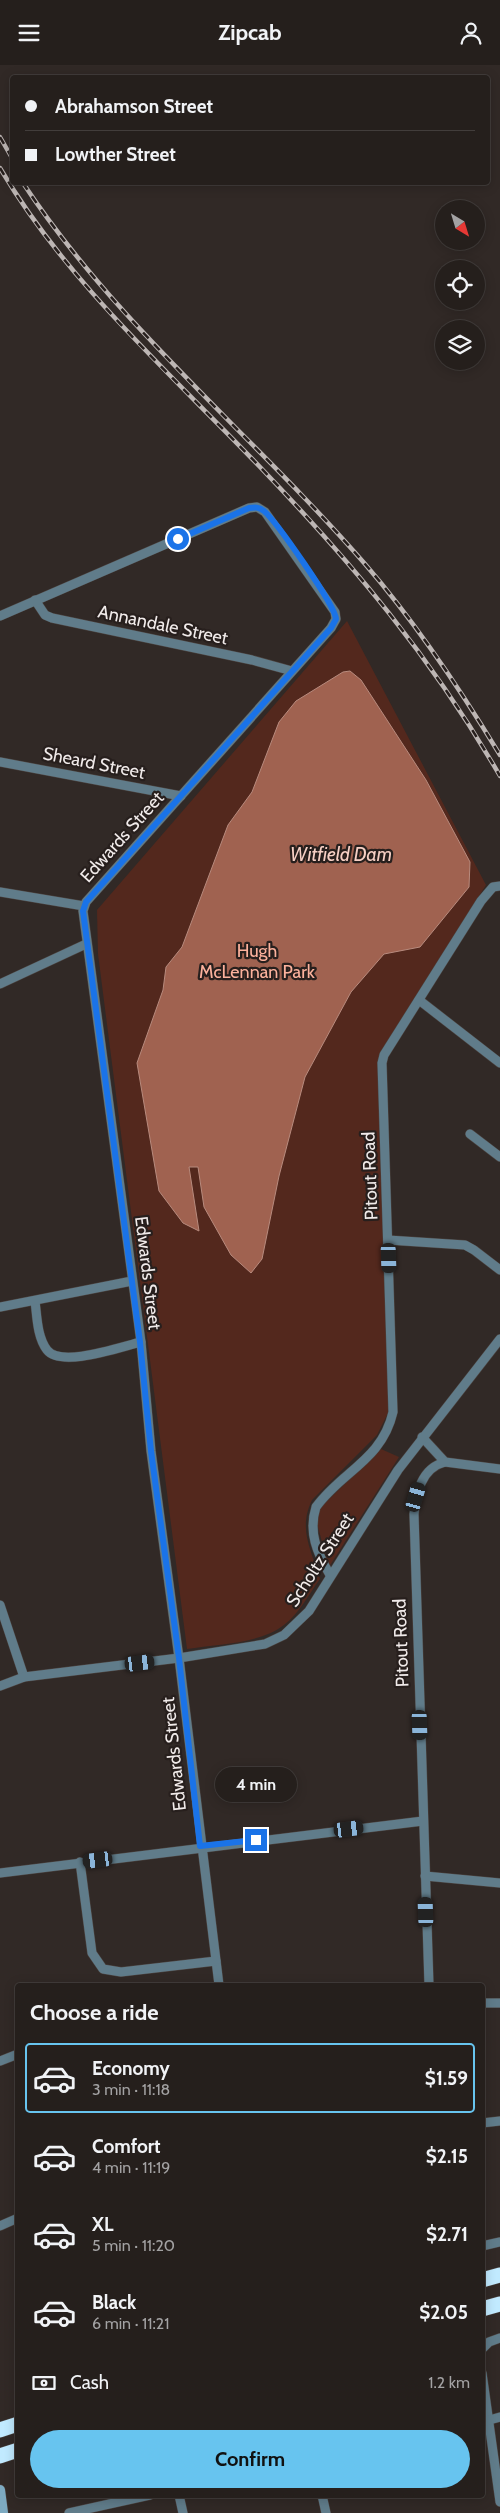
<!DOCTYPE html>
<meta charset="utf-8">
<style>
body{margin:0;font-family:Cabin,sans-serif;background:#2d2725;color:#f1f3f6;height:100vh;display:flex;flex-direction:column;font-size:19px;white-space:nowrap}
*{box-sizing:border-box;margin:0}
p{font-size:16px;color:#a3a2a3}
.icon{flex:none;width:28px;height:28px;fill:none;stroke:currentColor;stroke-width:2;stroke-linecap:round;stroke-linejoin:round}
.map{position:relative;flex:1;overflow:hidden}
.sheet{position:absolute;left:15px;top:1918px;width:470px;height:515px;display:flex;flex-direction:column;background:#251f1c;border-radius:5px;box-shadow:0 2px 12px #0003,0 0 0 1px #423d3b}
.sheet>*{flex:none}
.guide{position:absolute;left:10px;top:10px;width:480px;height:110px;border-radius:5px;box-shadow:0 2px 12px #0003,0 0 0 1px #423d3b;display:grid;align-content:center;height:110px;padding:0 15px;background:#251f1c}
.needle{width:32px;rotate:142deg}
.tools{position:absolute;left:435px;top:135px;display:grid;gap:10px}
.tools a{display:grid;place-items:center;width:50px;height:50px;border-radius:50%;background:#251f1c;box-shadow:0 2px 12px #0003,0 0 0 1px #423d3b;font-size:25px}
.end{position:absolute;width:22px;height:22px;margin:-11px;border:6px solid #1a73e8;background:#fff;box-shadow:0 0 0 2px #fff}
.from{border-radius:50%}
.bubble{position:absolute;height:35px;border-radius:18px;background:#251f1c;box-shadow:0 2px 12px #0003,0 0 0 1px #423d3b;font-size:16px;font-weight:700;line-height:35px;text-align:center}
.car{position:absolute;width:15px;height:30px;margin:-15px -8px;border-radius:6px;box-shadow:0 0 4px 1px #0007;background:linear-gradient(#222 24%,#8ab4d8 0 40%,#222 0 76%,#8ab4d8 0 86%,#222 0)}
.guide b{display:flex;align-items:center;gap:18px;height:48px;font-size:19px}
.guide b+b{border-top:1px solid #423d3b}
.guide i{width:12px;height:12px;background:#f1f3f6}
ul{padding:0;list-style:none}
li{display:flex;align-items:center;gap:15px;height:70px;margin:0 10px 8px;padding:0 5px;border:2px solid transparent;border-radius:5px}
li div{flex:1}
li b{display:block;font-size:19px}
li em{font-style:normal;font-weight:700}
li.selected{border-color:#67c4ef}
li>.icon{width:45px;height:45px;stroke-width:1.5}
h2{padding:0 15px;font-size:22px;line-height:60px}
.pay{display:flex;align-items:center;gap:12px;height:55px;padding:0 15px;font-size:19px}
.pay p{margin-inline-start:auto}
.action{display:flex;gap:10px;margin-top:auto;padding:10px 15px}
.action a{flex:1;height:58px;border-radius:30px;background:#67c4ef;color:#111;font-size:20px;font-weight:700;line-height:58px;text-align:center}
header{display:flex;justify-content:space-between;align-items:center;height:65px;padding:0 15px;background:#251f1c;font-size:22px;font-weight:700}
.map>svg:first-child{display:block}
</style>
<header><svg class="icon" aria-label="menu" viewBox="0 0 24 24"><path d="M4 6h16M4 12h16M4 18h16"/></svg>Zipcab<svg class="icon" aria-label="person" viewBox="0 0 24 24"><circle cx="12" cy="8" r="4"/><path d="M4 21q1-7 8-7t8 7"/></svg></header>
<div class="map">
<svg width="500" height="2448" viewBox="0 0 500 2448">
<rect width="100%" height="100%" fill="#312926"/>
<g fill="#53281d">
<path d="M347,556L486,820L412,937L379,995L391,1342L377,1370L312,1435C298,1464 311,1484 320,1514C309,1529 299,1549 284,1560C259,1579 218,1579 187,1584L98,889L97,845Z"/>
<polygon points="381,1384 399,1392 329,1502 316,1455 321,1442"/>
</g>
<polygon fill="#a06250" stroke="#b88b7e" points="350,606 361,615 426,715 470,797 469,822 420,882 384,889 351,927 305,1012 279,1111 262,1194 251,1208 231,1190 204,1142 198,1102 189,1102 199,1166 183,1158 159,1126 137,998 163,925 166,902 182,882 228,760 252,727 279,657 296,636 343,607"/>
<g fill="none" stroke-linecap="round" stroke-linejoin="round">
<g stroke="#4c4441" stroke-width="10">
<g id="street">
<polyline points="35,535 45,550 52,553 252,595 292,606"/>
<polyline points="0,551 249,443 257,442 265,447 335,547 336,554 331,563 86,837 83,846 141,1277 151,1386 179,1593 219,1920"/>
<polyline points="0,697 181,731"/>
<polyline points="0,827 84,841"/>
<polyline points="0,919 86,879"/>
<polyline points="419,935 500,998"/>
<polyline points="470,1069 500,1092"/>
<polyline points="388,1175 465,1180 474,1185 500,1205"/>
<path d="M35,1236C37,1251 37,1272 47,1285C61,1303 120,1282 141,1277"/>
<polyline points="0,1242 132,1216"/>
<polyline points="422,1372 445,1397 500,1404"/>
<path d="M330,1510C317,1488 308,1467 316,1442C342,1406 382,1395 393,1347L382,998L384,990L481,836L493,822L500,821"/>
<polyline points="0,1540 24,1612"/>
<polyline points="0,1621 24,1612 179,1593 265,1579 284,1570 309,1546 398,1405 500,1274"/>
<polyline points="80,1797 92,1888 103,1904 121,1907 216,1896"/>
<polyline points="0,1808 423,1756"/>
<polyline points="425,1811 500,1818"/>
<path d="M429,1920L414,1449C416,1429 421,1403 445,1397"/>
<polyline points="482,1938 500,1938"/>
<polyline points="0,1996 18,1989"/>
<polyline points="482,2058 500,2056"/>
<polyline points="0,2161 18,2153"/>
<polyline points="482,2181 500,2177"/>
<polyline points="482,2284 489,2277 500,2273"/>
<polyline points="482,2308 500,2437"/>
<polyline points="482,2357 500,2352"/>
<polyline points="179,2430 183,2448"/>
<polyline points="322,2430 326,2448"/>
<polyline points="69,2448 150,2430"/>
</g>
</g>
<g stroke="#4c4441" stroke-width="11">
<polyline id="secondary" points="0,2425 3,2448"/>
</g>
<g stroke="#4c4441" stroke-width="16">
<g id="highway">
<polyline points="482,2215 500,2210"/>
<polyline points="482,2244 500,2239"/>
<polyline points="0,2365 18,2359"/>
<polyline points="0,2391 18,2385"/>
</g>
</g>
<use href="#street" stroke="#607c8a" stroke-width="9"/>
<use href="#secondary" stroke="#7daac1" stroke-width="10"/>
<use href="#highway" stroke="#c1eaff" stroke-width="15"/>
<g stroke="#bdb6b4" stroke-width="4.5">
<g id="rail">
<polyline points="0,72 12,93"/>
<path d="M0,103C67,217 169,307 260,402C353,499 432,593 500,711"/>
<path d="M23,118C117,261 253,370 365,499C416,558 460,624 500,690"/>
</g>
</g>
<use href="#rail" stroke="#271f1d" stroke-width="2.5" stroke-dasharray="8" stroke-linecap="butt"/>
</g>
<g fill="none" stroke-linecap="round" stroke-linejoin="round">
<path stroke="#1a73e8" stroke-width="6" d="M178,474L249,443C255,442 259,442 264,446C276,456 335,540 336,554L331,563L86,837L83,846L140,1277L151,1386L179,1593L200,1781L256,1775"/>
</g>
<g text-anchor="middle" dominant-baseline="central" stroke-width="4.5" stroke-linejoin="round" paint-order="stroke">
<g font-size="18" fill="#f1ebea" stroke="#271f1d">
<text transform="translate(163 560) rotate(12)">Annandale Street</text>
<text transform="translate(94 698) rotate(11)">Sheard Street</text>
<text transform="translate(122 772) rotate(-48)">Edwards Street</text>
<text transform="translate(370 1111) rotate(-92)">Pitout Road</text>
<text transform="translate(148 1208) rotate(83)">Edwards Street</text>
<text transform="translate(320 1495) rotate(-57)">Scholtz Street</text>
<text transform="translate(401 1578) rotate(-92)">Pitout Road</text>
<text transform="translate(174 1689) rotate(-96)">Edwards Street</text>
</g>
<g font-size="18" fill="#fdb29d" stroke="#271f1d">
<text x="257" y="886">Hugh<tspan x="257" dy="21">McLennan Park</tspan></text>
</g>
<g font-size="19" font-style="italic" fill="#f7d0c5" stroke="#271f1d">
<text x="341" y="789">Witfield Dam</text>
</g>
</g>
</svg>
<div class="tools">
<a><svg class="needle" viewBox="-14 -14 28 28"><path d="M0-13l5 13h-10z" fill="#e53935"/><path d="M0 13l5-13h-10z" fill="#a3a2a3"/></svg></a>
<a><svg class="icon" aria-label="locate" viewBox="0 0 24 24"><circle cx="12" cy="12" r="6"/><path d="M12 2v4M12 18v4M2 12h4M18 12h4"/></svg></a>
<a><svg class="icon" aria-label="layers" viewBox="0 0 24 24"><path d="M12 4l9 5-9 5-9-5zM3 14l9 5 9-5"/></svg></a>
</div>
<i class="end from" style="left:178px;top:474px"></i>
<i class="end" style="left:256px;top:1775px"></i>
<div class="bubble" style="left:215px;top:1702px;width:82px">4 min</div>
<i class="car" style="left:389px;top:1193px;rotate:178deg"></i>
<i class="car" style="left:416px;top:1432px;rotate:16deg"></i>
<i class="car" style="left:140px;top:1598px;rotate:83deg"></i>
<i class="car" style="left:420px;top:1660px;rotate:178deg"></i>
<i class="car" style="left:349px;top:1764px;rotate:83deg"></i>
<i class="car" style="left:98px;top:1795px;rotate:263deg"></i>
<i class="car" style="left:426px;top:1847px;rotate:358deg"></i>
<div class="guide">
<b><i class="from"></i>Abrahamson Street</b>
<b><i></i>Lowther Street</b>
</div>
<section class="sheet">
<h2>Choose a ride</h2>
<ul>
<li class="selected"><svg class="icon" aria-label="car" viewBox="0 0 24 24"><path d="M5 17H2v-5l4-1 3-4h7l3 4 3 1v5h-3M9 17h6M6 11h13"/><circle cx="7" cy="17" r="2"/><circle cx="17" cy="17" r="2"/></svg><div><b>Economy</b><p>3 min · 11:18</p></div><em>$1.59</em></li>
<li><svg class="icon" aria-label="car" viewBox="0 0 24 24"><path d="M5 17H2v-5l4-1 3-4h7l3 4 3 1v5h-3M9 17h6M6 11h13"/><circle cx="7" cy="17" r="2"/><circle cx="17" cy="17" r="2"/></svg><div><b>Comfort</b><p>4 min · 11:19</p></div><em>$2.15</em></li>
<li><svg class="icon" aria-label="car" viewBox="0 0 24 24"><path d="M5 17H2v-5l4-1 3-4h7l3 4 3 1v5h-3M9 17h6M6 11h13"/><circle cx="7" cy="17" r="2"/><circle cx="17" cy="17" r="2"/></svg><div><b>XL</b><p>5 min · 11:20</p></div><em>$2.71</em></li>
<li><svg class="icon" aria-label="car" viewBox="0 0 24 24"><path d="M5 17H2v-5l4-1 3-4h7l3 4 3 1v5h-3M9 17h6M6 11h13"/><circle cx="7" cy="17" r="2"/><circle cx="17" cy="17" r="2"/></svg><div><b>Black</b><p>6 min · 11:21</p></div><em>$2.05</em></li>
</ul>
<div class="pay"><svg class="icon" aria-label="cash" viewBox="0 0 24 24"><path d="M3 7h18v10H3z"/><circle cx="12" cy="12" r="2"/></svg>Cash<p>1.2 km</p></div>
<div class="action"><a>Confirm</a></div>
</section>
</div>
